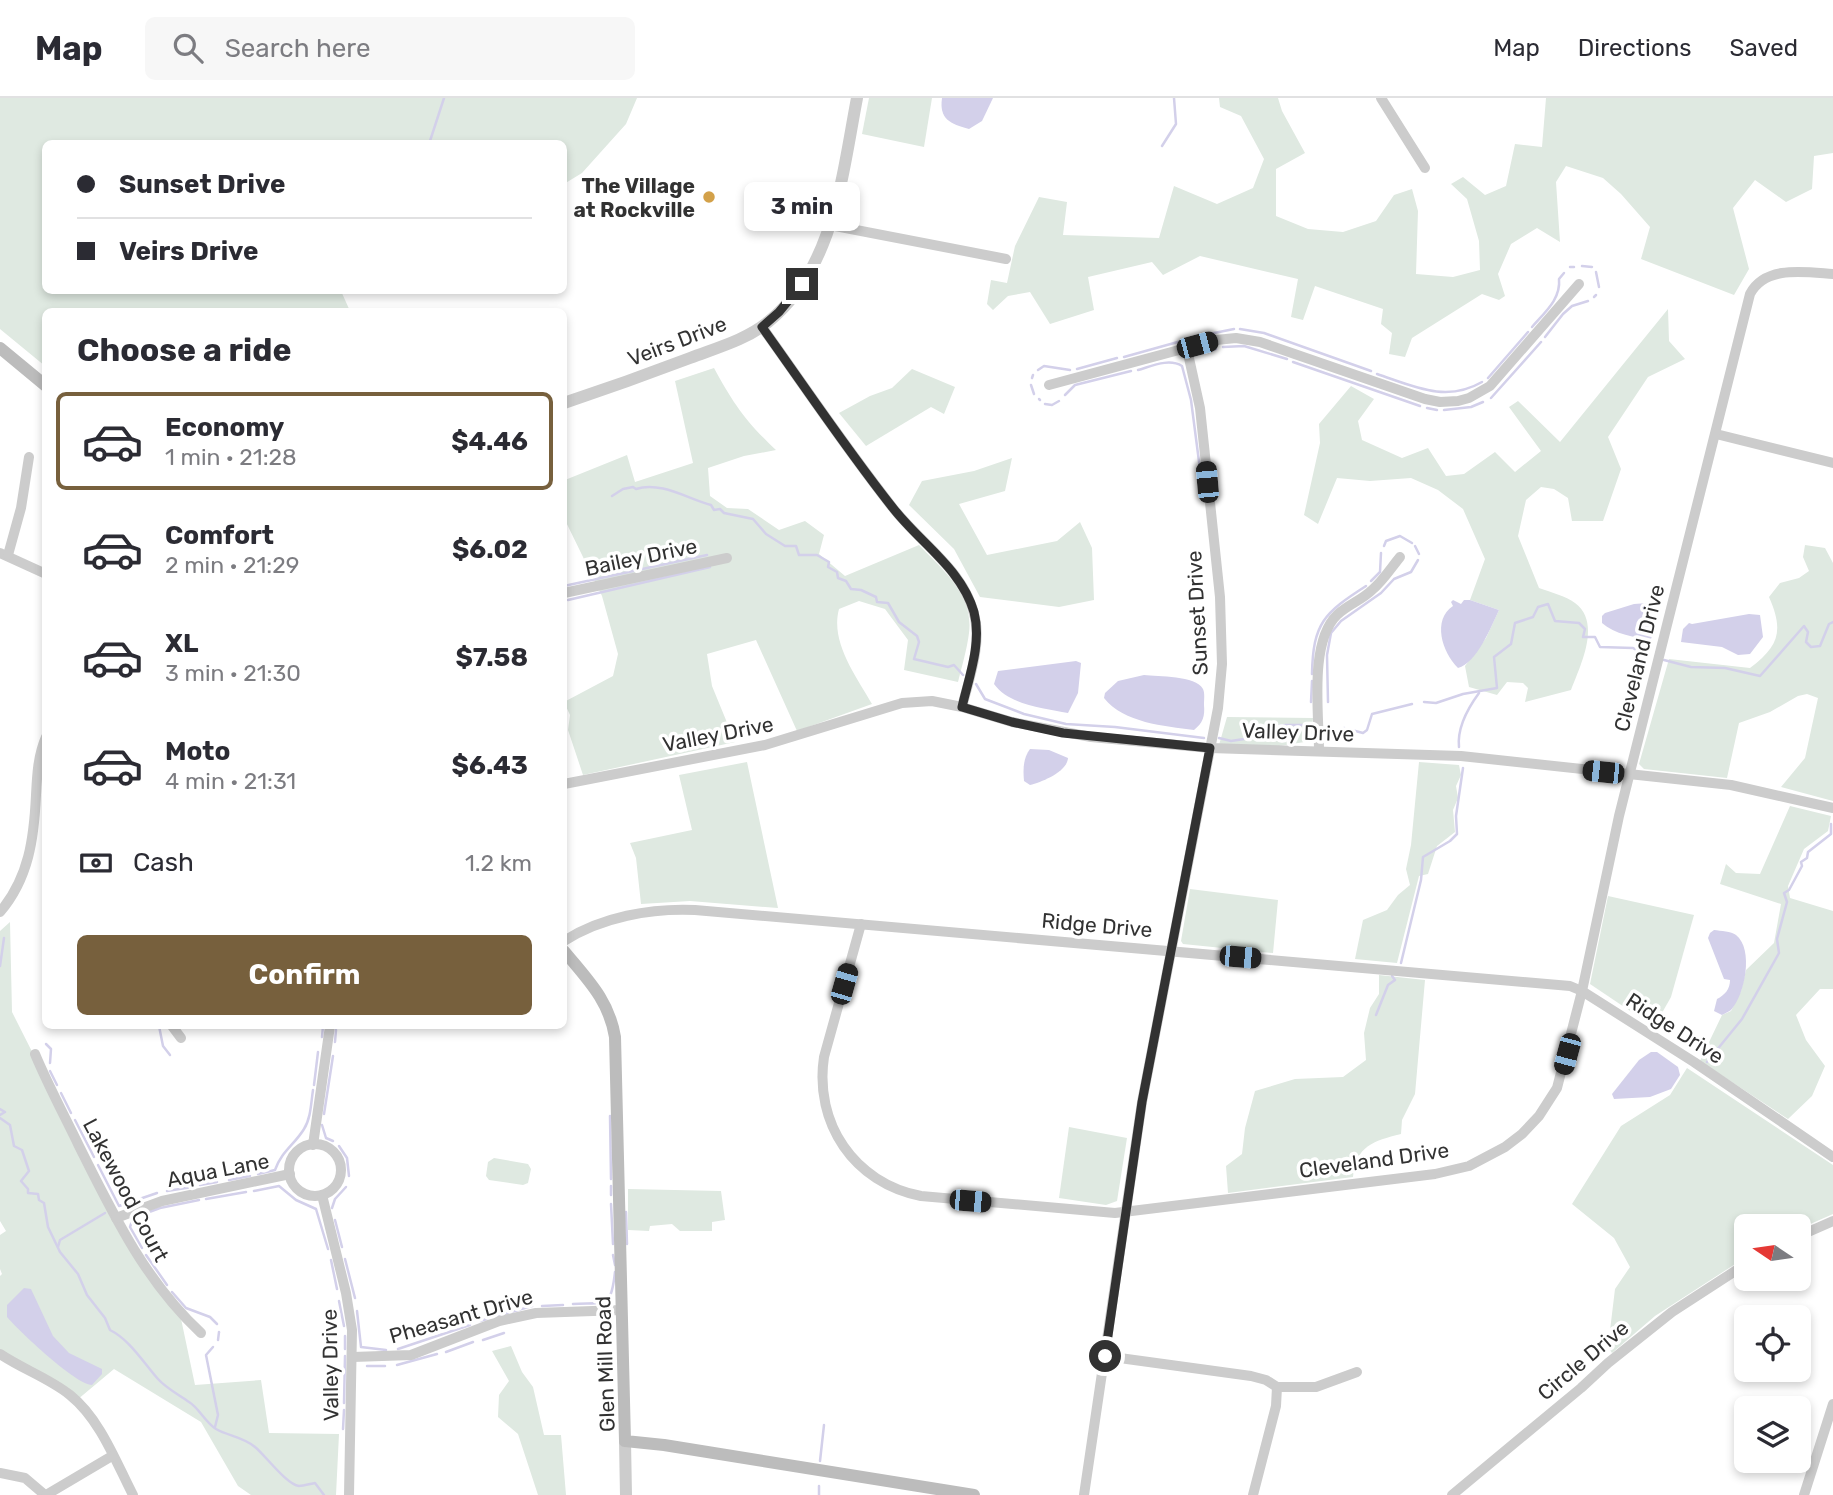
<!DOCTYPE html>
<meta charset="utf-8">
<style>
body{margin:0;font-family:Rubik,sans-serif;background:#f7f7f7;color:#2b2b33;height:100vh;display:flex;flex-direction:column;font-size:26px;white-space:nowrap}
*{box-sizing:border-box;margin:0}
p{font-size:23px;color:#7c7c81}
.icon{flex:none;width:38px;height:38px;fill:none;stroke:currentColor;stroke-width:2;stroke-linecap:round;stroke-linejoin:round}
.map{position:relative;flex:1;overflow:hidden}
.details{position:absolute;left:42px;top:210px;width:525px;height:721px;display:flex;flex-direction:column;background:#fff;border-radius:10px;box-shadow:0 4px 10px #0003}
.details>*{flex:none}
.top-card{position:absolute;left:42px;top:42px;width:525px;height:154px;border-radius:10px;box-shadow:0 4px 10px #0003;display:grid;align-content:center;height:154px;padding:0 35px;background:#fff}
.needle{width:46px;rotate:283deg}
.fabs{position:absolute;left:1734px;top:1116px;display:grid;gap:14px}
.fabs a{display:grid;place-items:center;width:77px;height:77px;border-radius:10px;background:#fff;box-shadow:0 4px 10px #0003;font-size:35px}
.end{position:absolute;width:32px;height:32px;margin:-16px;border:9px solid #323232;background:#fff;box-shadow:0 0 0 4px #fff}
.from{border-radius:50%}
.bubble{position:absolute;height:49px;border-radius:10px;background:#fff;box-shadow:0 4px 10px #0003;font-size:23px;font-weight:700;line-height:49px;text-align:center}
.car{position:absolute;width:21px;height:42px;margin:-21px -10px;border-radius:9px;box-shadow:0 0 5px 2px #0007;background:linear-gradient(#222 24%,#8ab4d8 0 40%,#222 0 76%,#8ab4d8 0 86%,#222 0)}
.top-card b{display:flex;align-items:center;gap:24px;height:66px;font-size:26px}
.top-card b+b{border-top:2px solid #e1e1e2}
.top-card i{width:18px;height:18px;background:#2b2b33}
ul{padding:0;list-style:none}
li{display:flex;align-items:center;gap:21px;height:98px;margin:0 14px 10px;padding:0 21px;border:4px solid transparent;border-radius:10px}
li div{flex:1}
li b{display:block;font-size:26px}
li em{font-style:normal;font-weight:700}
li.active{border-color:#77603d}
li>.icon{width:63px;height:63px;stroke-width:1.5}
h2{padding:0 35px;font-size:32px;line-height:84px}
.pay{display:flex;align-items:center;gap:18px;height:77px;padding:0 35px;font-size:26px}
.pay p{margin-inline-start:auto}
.button{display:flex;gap:14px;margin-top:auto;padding:14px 35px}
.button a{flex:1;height:80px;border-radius:10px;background:#77603d;color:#fff;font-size:28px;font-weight:700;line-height:80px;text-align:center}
header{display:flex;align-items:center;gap:42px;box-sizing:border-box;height:98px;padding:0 35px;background:#fff;border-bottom:2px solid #e1e1e2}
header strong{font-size:33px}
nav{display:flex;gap:38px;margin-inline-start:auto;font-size:24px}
.search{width:490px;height:63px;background:#f7f7f7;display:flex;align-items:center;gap:18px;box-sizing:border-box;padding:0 24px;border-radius:10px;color:#7c7c81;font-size:26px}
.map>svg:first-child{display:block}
</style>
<header>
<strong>Map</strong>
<div class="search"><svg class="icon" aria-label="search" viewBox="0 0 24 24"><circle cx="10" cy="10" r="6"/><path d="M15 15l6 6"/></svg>Search here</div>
<nav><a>Map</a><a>Directions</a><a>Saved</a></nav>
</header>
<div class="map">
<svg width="1833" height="1397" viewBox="0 0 1833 1397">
<rect width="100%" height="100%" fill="#fff"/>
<g fill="#dfe9e1">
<polygon points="0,0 637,0 626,26 582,75 564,86 564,46 46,46 46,192 341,193 350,213 46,214 45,268 0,231"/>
<polygon points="869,0 932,0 924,49 862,36"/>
<polygon points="1219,0 1278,0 1282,13 1305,55 1276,71 1276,118 1308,131 1343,134 1376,123 1394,97 1412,91 1418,113 1416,176 1453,179 1480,172 1479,143 1467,101 1451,86 1463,79 1485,97 1506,88 1515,46 1542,49 1546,0 1833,0 1833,55 1814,58 1812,91 1786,104 1755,82 1733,110 1749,171 1734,197 1641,161 1650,129 1621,96 1603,80 1566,68 1556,84 1560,144 1537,130 1511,146 1498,176 1505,198 1499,202 1482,196 1412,240 1405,259 1389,256 1392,235 1381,226 1383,211 1315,188 1303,222 1291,219 1298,181 1200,158 1163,177 1152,164 1088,179 1094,212 1050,226 1030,194 1008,198 993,212 987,206 991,182 1007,185 1015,148 1039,99 1067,104 1063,137 1159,140 1174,88 1217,106 1253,90 1264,61 1241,18 1220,9"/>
<path d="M1668,211L1669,243L1685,261L1648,279L1608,339L1621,371L1603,423H1572L1568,400L1554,391L1541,389L1526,402L1518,438L1539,490C1550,494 1566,498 1575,505C1602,525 1580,568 1571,592L1525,604L1528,590L1523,585L1507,584L1497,597L1469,589L1465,568L1486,540L1499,512L1470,502L1485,461L1463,411L1438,392L1411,380L1370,383L1337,380L1318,426L1304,417L1320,345L1319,326L1351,288L1374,301L1358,323L1362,342L1402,360L1428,350L1446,378L1464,376L1495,354L1515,374L1541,353L1509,309L1518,303L1560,344Z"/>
<path d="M714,270C733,305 746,324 776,352L744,358L708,370L710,398L727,410L748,411L779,432L805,423L824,437L819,456L845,478L919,447C943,472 974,497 969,535C967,551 962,568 958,584L904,572L908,542L885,511L859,503L839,511C830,544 856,578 872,606L797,633L756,542L707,556L712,588L735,644L583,677L568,632L570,617L564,604L613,578L618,556L602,498L564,420V381L565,382L627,357L635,384L693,365L675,283Z"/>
<polygon points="912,271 955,289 944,316 931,309 866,348 839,315 870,298 892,290"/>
<polygon points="1012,360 1005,393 959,406 987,457 1057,443 1080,424 1092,450 1094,502 1059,509 980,499 954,451 909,407 922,383 974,373"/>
<path d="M1805,447L1825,450L1833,465V703L1781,689L1805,660L1818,600L1807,596L1798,598L1770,614L1739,625L1727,680L1644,671L1639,666L1669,561L1750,570C1779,548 1784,533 1769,499L1780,485L1799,480L1809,473L1803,459Z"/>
<polygon points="1227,619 1313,620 1311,643 1279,648 1219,647"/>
<polygon points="747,664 778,810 690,803 641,806 636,760 630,745 692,732 679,677"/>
<polygon points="1419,664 1459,667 1461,677 1456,688 1458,700 1453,712 1455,734 1437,748 1428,776 1419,778 1397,865 1355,861 1363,822 1387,812 1398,797 1410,787 1406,771 1411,747"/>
<polygon points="1790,708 1831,718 1828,733 1804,751 1788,788 1790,800 1833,813 1833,891 1820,891 1796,917 1806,942 1825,968 1812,998 1788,1021 1700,963 1722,917 1731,913 1741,893 1746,872 1774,845 1781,806 1720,786 1726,766 1736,775 1760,776"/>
<polygon points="1190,791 1278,802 1273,855 1183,846 1181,843"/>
<polygon points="1608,798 1694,817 1671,899 1654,929 1590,886"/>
<polygon points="10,824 12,914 116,1120 180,1216 195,1287 261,1282 269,1335 339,1336 336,1397 251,1397 238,1388 201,1324 114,1271 77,1302 0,1256 0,1178 2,1176 0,1171 0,1137 6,1133 0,1123 0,833"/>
<path d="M1379,877L1425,882L1415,996L1402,1022L1401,1036C1373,1043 1356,1048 1353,1079L1228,1095L1226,1068L1242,1056L1245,1030L1255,993L1295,981L1343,979L1366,962L1364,935L1370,910L1379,896Z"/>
<polygon points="1687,970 1833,1067 1833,1116 1799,1131 1799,1129 1746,1129 1746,1159 1655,1218 1612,1255 1608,1249 1615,1191 1630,1169 1614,1140 1572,1106 1621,1028 1670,997"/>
<polygon points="1069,1029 1127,1040 1117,1103 1106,1107 1059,1100"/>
<polygon points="494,1060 528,1066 531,1071 528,1085 523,1087 489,1082 486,1078 488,1064"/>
<polygon points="628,1091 721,1093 725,1122 712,1124 712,1133 680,1133 672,1126 650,1128 649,1133 628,1132"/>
<polygon points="511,1248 522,1274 533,1289 544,1337 561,1337 566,1397 538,1397 518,1336 498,1319 499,1297 509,1283 492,1253"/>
</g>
<g fill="#d3d0ea">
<path d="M942,0H993L982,23L969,31C950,26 939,21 942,0Z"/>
<path d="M1453,502L1461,506L1464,502H1470L1499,512C1491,529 1477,565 1458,570C1442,554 1432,522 1453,508L1451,504Z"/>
<path d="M1648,505L1656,511L1658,520L1651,541C1636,540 1614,536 1602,525V518L1605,515L1634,506Z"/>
<polygon points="1749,516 1760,517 1763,539 1750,556 1738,557 1722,549 1681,544 1683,531 1689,525 1692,526"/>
<path d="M1076,563L1081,565L1078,595L1068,615C1044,610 1009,607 994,586L998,573Z"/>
<path d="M1144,577C1158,579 1196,577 1203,591C1205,595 1204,602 1204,607C1205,618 1203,625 1194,632C1164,628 1124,625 1104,600L1105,595L1118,583Z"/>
<path d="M1030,651L1049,652L1068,660C1067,674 1042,684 1030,687L1024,683C1023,672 1023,660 1030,651Z"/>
<path d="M1714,832C1721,833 1731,833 1736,837C1754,851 1745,897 1731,912C1730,913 1724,916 1722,917L1714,913L1717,901C1725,897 1730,891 1730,882L1724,881L1708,840L1710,835Z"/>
<polygon points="1651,954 1657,954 1678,969 1680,977 1671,991 1650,999 1614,1001 1612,996 1639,962"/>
<path d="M24,1190L31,1191L53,1238L69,1255L102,1271V1276L92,1287C75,1286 20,1234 7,1219V1207Z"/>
</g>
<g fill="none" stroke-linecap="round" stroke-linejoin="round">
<g stroke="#d3d0ea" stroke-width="2.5">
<polyline points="429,46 444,0"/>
<polyline points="1162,48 1176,26 1174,0"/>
<polyline points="1582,168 1592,169"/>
<polyline points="1570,169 1574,169"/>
<polyline points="1596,174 1599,189"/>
<polyline points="1594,199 1596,197"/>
<path d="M1532,229C1545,214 1561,201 1559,181L1564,175"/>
<polyline points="1240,231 1264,235 1371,273"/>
<polyline points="1199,238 1234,231"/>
<polyline points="1545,239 1563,216 1572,208 1588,203"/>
<polyline points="1223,249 1244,248 1287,261"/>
<polyline points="1202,255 1216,251"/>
<polyline points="1124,259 1192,240"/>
<polyline points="1293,264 1420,308"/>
<polyline points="1077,271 1117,260"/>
<polyline points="1038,272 1044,268 1070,272"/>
<path d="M1138,272C1152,268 1169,260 1182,268L1191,302L1201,379"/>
<path d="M1377,276C1413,288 1446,305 1482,284"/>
<polyline points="1032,280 1033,277"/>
<polyline points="1488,280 1528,234"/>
<polyline points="1031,287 1034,296"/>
<polyline points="1065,297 1075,287 1131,273"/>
<polyline points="1491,300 1541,244"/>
<polyline points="1039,301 1040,302"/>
<polyline points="1045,306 1052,307 1059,303"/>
<polyline points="1427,310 1437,312"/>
<polyline points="1444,312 1471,309 1483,304"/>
<path d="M612,398L623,391L633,389L636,391C661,383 688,401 711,407L714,412L720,411L724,415L753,421L766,436L785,448H796L799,457H817L829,464L828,469L837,474L838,480L846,483L851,491L861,492L876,499L877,504L888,505L899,524L917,538L919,544L914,561L948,569L954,567L963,577"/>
<polyline points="1384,448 1386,443 1400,438 1412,445"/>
<polyline points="1415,448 1419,456"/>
<polyline points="1371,483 1380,474 1381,455"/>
<polyline points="564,488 707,457"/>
<polyline points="568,502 710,469"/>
<polyline points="1664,562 1691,569 1725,570 1760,578 1804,528 1808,534 1806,544 1811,549 1820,548 1829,526 1833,524"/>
<path d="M1312,576C1313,525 1324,515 1366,488"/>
<polyline points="976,586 985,601 1024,616 1066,626 1115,629 1204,640"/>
<polyline points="1311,604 1312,583"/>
<polyline points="1328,604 1327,557 1331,535 1341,523 1381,495 1394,481 1411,474 1418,462"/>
<polyline points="1424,604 1436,605 1463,596 1497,590 1494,559 1511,546 1515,525 1533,519 1538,509 1548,506 1555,523 1579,525 1585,531 1583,539 1595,539 1600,549 1633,550 1647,559"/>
<polyline points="1331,631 1340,633 1344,630 1363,635 1367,632 1372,616 1412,606"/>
<polyline points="1219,640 1231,643 1244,641 1255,631 1286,627 1307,627"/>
<path d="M1459,649C1457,630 1468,610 1479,595"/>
<polyline points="1401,865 1421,782 1423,759 1450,743 1457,736 1456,718 1463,670"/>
<polyline points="0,868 4,840"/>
<polyline points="1376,917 1388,887 1395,882 1392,878"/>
<polyline points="159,928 163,948 170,957"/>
<polyline points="322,939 323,928"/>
<polyline points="335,944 336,932"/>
<polyline points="46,946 51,951 50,965"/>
<polyline points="1707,964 1742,921 1779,855 1777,841 1787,804 1784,795 1789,792 1802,768 1801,764 1807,760 1808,754 1831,736 1831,726"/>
<polyline points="50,973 57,987"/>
<polyline points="314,987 318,954"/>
<polyline points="61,995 71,1015"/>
<polyline points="0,1011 5,1014 0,1017"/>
<polyline points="324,1016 333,958"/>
<polyline points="610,1018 611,1081"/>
<path d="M0,1020L10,1027L14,1048L22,1052L29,1073L21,1083L28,1091V1095L38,1096L39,1102L44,1105L48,1129L60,1154L78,1176L87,1197L105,1220L110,1232C130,1242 143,1264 158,1281C166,1290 179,1297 189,1304C199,1310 205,1324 216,1331C228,1338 244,1339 255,1349C265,1357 287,1387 299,1388C303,1388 310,1386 315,1385L324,1397"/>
<polyline points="75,1022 94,1059"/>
<polyline points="322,1027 326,1040 333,1043"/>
<polyline points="339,1048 347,1060 349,1078"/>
<polyline points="98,1067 119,1108 157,1095"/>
<path d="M258,1076L275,1072C281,1054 295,1046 304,1031C311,1020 311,1005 313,992"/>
<polyline points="229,1082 250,1078"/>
<polyline points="200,1087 217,1084"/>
<polyline points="611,1088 611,1097"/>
<polyline points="167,1093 192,1089"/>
<polyline points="254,1093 279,1088 296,1102 316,1111 328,1151"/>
<polyline points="206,1101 246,1094"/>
<polyline points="611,1106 613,1146"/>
<polyline points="332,1110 335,1101 346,1089"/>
<polyline points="626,1114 627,1146"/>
<polyline points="335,1122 342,1149"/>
<polyline points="58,1149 60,1142 105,1115"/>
<polyline points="142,1150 130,1129 133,1120 160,1110 199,1102"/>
<polyline points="146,1157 167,1187"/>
<polyline points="613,1157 615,1167"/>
<polyline points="345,1161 355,1200"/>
<polyline points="331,1162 337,1191"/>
<polyline points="172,1194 186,1210 210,1219 217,1226"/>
<polyline points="339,1203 344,1228"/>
<path d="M573,1206C607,1204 611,1211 615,1174"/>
<polyline points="542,1208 563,1207"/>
<polyline points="357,1213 361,1249 386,1252"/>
<polyline points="480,1223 532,1208"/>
<polyline points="218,1242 219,1234"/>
<polyline points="483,1242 504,1235"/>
<polyline points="213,1249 206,1257 218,1317 215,1329"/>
<polyline points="345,1251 345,1238"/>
<polyline points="398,1251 470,1227"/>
<polyline points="446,1254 473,1244"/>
<polyline points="397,1267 437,1256"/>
<polyline points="367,1268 385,1268"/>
<polyline points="344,1305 345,1258"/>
<polyline points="343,1331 344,1312"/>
<polyline points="820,1363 824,1327"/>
<polyline points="819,1388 819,1397"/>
</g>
<g stroke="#ccc" stroke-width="10">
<polyline points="1381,0 1425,70"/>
<polyline points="830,127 1006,161"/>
<path d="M762,229C805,289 847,352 893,410C921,446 966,473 975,520C981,549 969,581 962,609"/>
<polyline points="1049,287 1216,242 1236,240 1260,244 1425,301 1440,304 1458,303 1469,300 1490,288 1579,186"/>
<polyline points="1716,336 1833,365"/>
<polyline points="0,455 46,476"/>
<polyline points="8,457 21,410 29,359"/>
<polyline points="564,495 727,460"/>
<path d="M1319,653C1319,616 1309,544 1337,517C1347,507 1362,502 1372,492C1383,483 1391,470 1400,459"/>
<polyline points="564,686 765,647 902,605 932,603 962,609 1012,624 1091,639 1210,650 1461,658 1731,687 1833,710"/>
<path d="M0,814C29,780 34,740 36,697C37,677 38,657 46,639"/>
<path d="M861,826L824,959C814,1025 854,1085 921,1098L1115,1115L1435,1076L1469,1068L1505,1049L1522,1036L1539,1018L1557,990L1582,893L1619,718L1750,196C1765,167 1805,174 1833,176"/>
<path d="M564,843C601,819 651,810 695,812L1570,888L1582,893L1694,964L1833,1059"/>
<polyline points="172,928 181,940"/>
<path d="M35,956C48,987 64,1017 79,1048C113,1116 145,1183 201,1235"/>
<circle cx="315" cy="1072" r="26"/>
<polyline points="313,1047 330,928"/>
<polyline points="322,1097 346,1195 352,1232 349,1397"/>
<polyline points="116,1120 162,1103 290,1076"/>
<polyline points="1799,1138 1833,1123"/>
<path d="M0,1256C22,1271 49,1280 70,1297C100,1321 116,1364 133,1397"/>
<polyline points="1105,1258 1251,1278 1266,1282 1277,1289 1276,1308 1253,1397"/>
<polyline points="353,1259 411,1257 499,1223 536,1215 622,1212"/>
<polyline points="1277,1289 1316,1289 1357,1274"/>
<polyline points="0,1375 25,1380 45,1397"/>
<polyline points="46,1397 112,1358"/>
<polyline points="1084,1397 1142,1004 1218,610 1222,566 1220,499 1200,310 1187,251"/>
<polyline points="1452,1397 1581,1290 1608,1265 1672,1214 1746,1166"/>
<polyline points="1804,1397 1833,1306"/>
</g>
<g stroke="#ccc" stroke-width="12">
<path d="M564,305C606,291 648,276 690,260C716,250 746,242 768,224C834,171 842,78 857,0"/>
<polyline points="625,1343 626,1397"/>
</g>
<g stroke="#bcbcbc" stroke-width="12">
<polyline points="0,250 46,288"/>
<path d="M564,853C587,881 609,902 615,939L625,1343L664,1347L974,1397"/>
</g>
</g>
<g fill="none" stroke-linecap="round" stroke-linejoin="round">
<path stroke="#323232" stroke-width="9" d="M802,186L779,214L762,229C805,289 847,352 893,410C920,445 961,470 974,514C982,545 969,579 962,609L1012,624L1063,635L1210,650L1142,1004L1105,1258"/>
</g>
<circle fill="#d3a149" stroke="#fff" stroke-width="2.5" cx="709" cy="99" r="7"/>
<g text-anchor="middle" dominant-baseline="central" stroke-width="7" stroke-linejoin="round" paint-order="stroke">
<g font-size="21" font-weight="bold" fill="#323232" stroke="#fff" text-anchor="end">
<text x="695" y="87">The Village<tspan x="695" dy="24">at Rockville</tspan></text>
</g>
<g font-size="21" fill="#323232" stroke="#fff">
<text transform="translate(677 243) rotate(-21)">Veirs Drive</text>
<text transform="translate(641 459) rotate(-12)">Bailey Drive</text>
<text transform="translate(1197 515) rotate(-93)">Sunset Drive</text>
<text transform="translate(1639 560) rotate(-76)">Cleveland Drive</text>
<text transform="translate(1298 634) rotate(2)">Valley Drive</text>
<text transform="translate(718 636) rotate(-11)">Valley Drive</text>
<text transform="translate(1097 827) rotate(5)">Ridge Drive</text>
<text transform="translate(1675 930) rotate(33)">Ridge Drive</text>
<text transform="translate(1374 1062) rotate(-8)">Cleveland Drive</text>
<text transform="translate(218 1072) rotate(-11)">Aqua Lane</text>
<text transform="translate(126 1092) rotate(62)">Lakewood Court</text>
<text transform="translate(461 1218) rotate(-16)">Pheasant Drive</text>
<text transform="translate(1583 1262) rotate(-40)">Circle Drive</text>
<text transform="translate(605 1266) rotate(-92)">Glen Mill Road</text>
<text transform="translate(330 1267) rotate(-91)">Valley Drive</text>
</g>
</g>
</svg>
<div class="fabs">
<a><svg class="needle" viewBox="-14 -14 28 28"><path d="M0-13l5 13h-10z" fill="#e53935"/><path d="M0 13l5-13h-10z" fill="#7c7c81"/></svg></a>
<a><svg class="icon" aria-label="locate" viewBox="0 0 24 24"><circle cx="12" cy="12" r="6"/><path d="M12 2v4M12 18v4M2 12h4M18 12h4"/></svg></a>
<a><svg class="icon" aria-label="layers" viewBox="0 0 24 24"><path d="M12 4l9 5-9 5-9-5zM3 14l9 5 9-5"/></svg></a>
</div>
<i class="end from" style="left:1105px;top:1258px"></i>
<i class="end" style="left:802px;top:186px"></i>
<div class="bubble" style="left:744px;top:84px;width:116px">3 min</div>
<i class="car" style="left:1197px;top:247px;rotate:75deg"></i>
<i class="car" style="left:1207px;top:384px;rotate:355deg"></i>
<i class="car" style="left:1603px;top:674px;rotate:276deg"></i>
<i class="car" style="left:1240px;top:859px;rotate:95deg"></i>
<i class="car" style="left:844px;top:886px;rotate:16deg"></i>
<i class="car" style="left:1567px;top:956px;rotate:195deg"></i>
<i class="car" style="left:970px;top:1103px;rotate:95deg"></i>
<div class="top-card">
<b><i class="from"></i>Sunset Drive</b>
<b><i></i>Veirs Drive</b>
</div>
<section class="details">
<h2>Choose a ride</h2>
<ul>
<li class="active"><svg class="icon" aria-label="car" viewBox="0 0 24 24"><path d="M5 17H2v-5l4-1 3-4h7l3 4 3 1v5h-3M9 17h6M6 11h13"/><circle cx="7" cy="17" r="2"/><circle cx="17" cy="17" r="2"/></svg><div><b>Economy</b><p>1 min · 21:28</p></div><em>$4.46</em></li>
<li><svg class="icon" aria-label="car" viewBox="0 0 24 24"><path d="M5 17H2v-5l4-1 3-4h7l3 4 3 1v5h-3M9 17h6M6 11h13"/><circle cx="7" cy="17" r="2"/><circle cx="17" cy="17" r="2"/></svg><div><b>Comfort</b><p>2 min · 21:29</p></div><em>$6.02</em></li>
<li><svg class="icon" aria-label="car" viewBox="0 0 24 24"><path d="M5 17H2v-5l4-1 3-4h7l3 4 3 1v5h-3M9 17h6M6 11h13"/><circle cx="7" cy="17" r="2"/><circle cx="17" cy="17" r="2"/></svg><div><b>XL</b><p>3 min · 21:30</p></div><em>$7.58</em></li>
<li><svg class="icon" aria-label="car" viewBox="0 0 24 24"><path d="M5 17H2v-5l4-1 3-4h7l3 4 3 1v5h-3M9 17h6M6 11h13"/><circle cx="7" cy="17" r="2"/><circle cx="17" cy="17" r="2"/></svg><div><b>Moto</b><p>4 min · 21:31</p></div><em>$6.43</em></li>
</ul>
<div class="pay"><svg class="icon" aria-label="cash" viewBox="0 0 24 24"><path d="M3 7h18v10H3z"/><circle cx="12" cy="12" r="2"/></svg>Cash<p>1.2 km</p></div>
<div class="button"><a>Confirm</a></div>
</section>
</div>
